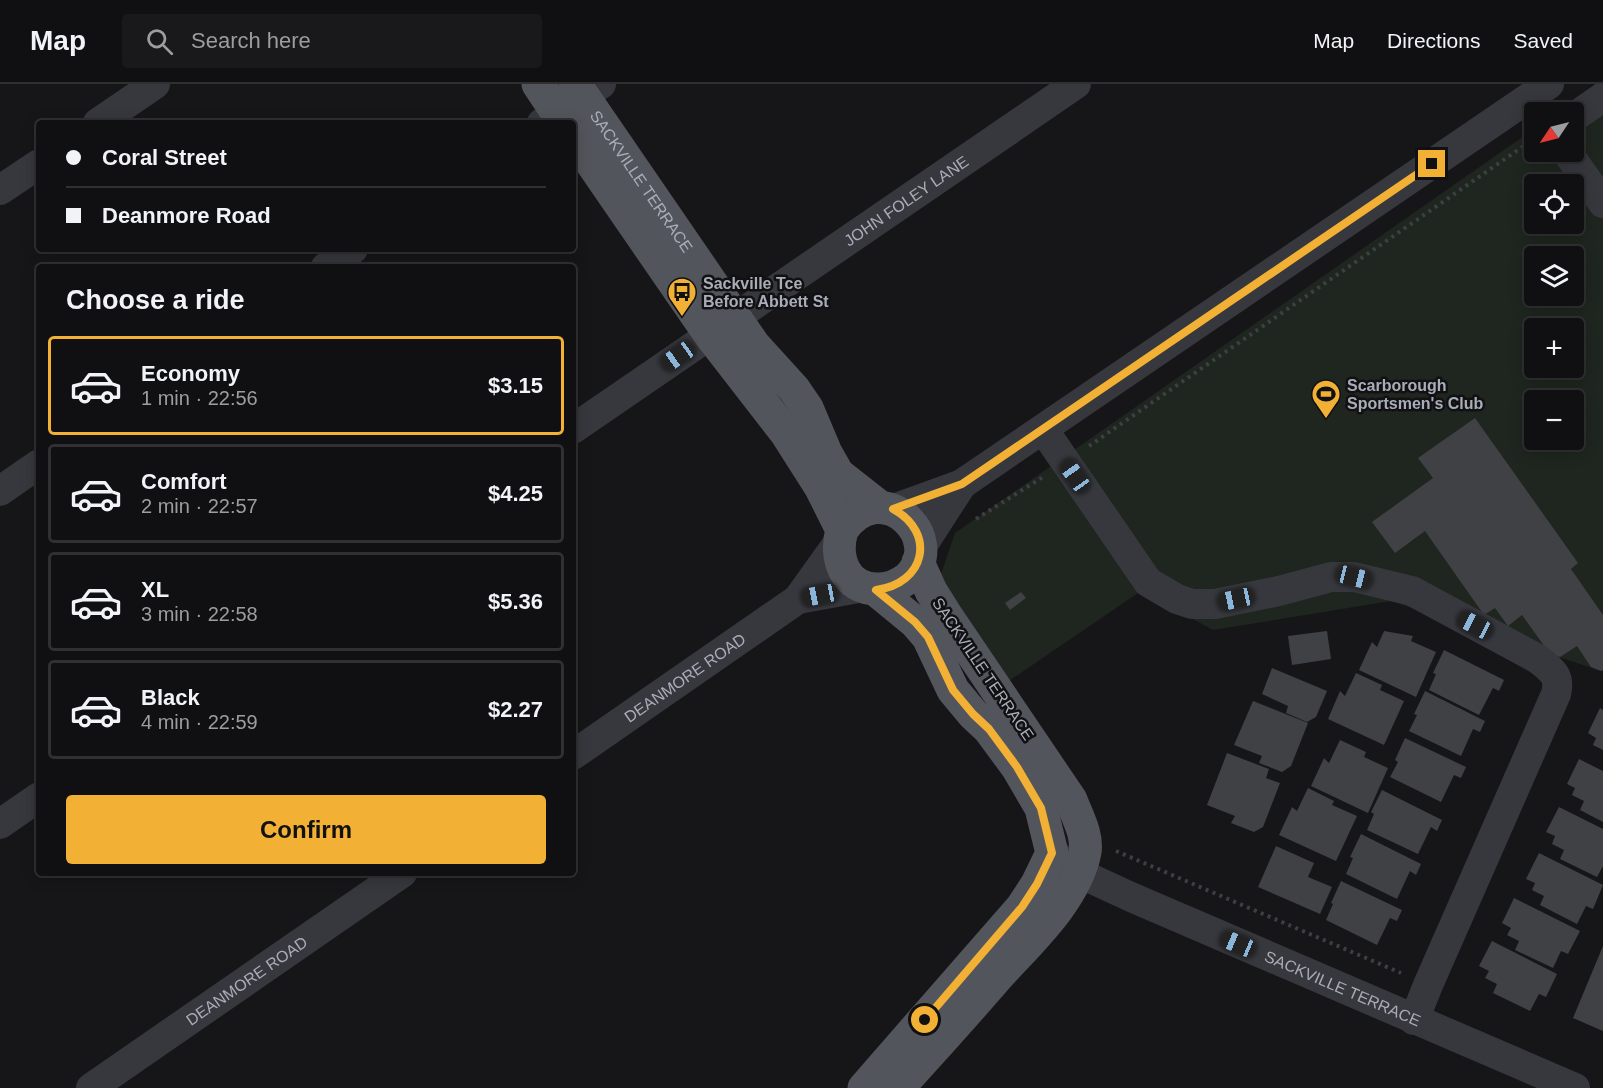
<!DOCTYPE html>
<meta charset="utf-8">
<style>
body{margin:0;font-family:Helvetica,sans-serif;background:#19191b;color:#f1f3f6;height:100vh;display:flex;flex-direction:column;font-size:22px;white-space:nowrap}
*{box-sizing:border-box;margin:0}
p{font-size:20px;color:#9c9d9f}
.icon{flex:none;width:33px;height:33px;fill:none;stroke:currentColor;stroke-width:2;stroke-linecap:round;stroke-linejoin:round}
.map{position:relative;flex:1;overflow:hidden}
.side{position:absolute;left:36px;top:180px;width:540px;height:612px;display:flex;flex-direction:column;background:#101012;border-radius:6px;box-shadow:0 3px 15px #0003,0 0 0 2px #303032}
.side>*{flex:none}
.top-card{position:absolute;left:36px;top:36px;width:540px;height:132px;border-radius:6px;box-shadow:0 3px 15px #0003,0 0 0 2px #303032;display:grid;align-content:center;height:132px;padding:0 30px;background:#101012}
.needle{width:39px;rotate:235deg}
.fabs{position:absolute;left:1524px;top:18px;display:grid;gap:12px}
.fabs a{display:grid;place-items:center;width:60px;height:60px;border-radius:6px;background:#101012;box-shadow:0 3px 15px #0003,0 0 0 2px #303032;font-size:30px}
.end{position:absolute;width:27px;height:27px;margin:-14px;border:8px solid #f2b134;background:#111;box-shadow:0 0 0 3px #111}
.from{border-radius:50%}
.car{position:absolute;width:18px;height:36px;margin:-18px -9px;border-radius:8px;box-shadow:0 0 4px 2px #0007;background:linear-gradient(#222 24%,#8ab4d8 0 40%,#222 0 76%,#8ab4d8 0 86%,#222 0)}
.top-card b{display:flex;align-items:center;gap:21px;height:57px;font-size:22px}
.top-card b+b{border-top:2px solid #303032}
.top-card i{width:15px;height:15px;background:#f1f3f6}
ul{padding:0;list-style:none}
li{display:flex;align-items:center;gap:18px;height:99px;margin:0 12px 9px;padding:0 18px;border:3px solid #303032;border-radius:6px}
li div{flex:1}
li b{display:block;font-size:22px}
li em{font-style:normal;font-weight:700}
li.selected{border-color:#f2b134}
li>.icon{width:54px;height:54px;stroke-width:1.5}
h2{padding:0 30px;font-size:27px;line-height:72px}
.primary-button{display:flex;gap:12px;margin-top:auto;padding:12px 30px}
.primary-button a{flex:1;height:69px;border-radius:6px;background:#f2b134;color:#111;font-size:24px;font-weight:700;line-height:69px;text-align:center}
header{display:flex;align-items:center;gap:36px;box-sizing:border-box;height:84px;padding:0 30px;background:#101012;border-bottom:2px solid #303032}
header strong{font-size:28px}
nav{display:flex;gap:33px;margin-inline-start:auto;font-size:21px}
.search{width:420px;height:54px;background:#19191b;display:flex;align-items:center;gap:15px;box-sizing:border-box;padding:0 21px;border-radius:6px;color:#9c9d9f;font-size:22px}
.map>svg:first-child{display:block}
</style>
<header>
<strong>Map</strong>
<div class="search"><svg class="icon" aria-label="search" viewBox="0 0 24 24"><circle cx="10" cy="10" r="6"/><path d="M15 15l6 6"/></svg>Search here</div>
<nav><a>Map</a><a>Directions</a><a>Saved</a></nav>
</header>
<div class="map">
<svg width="1603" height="1004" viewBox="0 0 1603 1004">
<rect width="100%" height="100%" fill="#161618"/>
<path fill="#1e261f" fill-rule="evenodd" d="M1599,0H1603V586L1601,587L1391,517L1213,546L1141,507L1006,599L940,493L955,449L1534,45V68H1574V28H1558ZM1534,100H1574V140H1534ZM1534,172H1574V212H1534ZM1534,244H1574V284H1534ZM1534,316H1574V356H1534Z"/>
<g fill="#404145">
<polygon points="1475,334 1578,479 1571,485 1603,531 1603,586 1601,587 1591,583 1577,562 1560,573 1550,570 1522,531 1508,542 1495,524 1484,531 1425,447 1395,469 1372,438 1433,394 1418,374"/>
<polygon points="1021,508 1026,514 1010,526 1005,519"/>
<polygon points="1327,547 1331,575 1292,581 1288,552"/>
<polygon points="1384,547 1413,552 1411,557 1436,568 1416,613 1359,586 1372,558 1377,563"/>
<polygon points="1444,566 1504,596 1499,607 1493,604 1479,631 1429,606 1436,590 1433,589"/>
<polygon points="1272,584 1327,607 1316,633 1307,638 1286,629 1288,622 1262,610"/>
<polygon points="1356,589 1382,601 1380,606 1404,617 1384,661 1328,635 1340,607 1345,612"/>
<polygon points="1425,607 1485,637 1480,648 1473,645 1461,672 1409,647 1417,631 1414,630"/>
<polygon points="1253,617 1308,639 1291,682 1282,688 1259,679 1262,672 1234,661"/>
<polygon points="1600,624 1603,626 1603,666 1593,661 1596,654 1588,649"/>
<polygon points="1405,654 1466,683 1461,694 1454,691 1441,718 1390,693 1398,678 1395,676"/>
<polygon points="1340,656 1366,668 1364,673 1388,684 1368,729 1311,702 1324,674 1329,679"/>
<polygon points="1227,669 1269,685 1266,694 1280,699 1263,743 1254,748 1231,739 1235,732 1207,721"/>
<polygon points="1579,675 1603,687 1603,738 1580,726 1584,717 1572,711 1575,704 1567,700"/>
<polygon points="1308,704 1334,717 1332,721 1357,732 1336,777 1279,751 1292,723 1297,727"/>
<polygon points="1382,706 1442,736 1437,747 1431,743 1418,770 1367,746 1374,730 1371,728"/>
<polygon points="1559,723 1603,745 1603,782 1597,793 1560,775 1564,766 1552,760 1555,752 1546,748"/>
<polygon points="1361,750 1421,780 1416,791 1410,787 1397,815 1346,790 1353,774 1350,773"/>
<polygon points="1276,762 1314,779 1308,793 1332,803 1320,830 1258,803"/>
<polygon points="1539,769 1603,801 1593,825 1586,822 1577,840 1540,821 1544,812 1532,806 1535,799 1526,795"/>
<polygon points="1341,797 1402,826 1397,837 1390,834 1377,861 1326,836 1333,820 1331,819"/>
<polygon points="1514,814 1580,847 1568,870 1561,867 1553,884 1515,866 1519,857 1507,851 1511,844 1502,839"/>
<polygon points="1492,857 1557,890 1546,913 1539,910 1530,927 1493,909 1497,900 1485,894 1489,887 1479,882"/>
<polygon points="1603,862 1603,947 1573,934"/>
</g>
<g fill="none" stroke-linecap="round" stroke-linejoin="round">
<g stroke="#3d3f44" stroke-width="4" stroke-dasharray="3 4.5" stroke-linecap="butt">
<polyline points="1089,362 1534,55"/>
<polyline points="976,435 1043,393"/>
<polyline points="1116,767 1401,889"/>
</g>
<g stroke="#37383d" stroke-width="30">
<polyline points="1574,33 1603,13"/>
<polyline points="98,39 155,0"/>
<polyline points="542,39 601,0"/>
<polyline points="1567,68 1603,119"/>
<polyline points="0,106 39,80"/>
<polyline points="326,183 353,165"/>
<path id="s1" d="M736,233L1076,0"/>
<polyline points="573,345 710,251"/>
<path d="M1043,345L1148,498L1177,515L1192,520H1215L1279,507L1331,493H1354L1412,507L1538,575C1551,586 1561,591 1556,610L1428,901L1414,936"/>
<polyline points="0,407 39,380"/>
<polyline points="893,425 962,400 1549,0"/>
<polyline points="920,465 962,400"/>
<polyline points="798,515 864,503"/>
<path id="s2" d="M573,671L798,515L838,459"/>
<polyline points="0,740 39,713"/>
<path id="s3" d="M1060,774L1079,789L1131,813L1575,1004"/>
<path id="s4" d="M91,1004L402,789"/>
</g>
<g stroke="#53555c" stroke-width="33">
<polyline points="538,0 564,39"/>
<path id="s5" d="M575,0L754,261L794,305L807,324L826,369L838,390L880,423"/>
<path d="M573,52L710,251L786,349L821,404L842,446C834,473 844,506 879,505C890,505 899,501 908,494C949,456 882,388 842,446"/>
<polyline points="864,1004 1022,823 1037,800 1052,769 1041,724 1017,683 989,645 973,630 953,606 928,553 915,538 876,506"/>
<path d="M898,1004C932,967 966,929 999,891C1030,857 1076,815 1085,768C1088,751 1077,732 1071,716L946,531L931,507L918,478"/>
</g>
</g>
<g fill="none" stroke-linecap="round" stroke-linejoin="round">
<path stroke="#f2b134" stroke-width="8" d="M925,936L1022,823L1037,800L1052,769L1041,724L1017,683L989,645L973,630L953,606L928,553L915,538L876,506C925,500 937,449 893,425L962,400L1432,80"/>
</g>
<defs>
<g id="bus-pin" transform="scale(1.5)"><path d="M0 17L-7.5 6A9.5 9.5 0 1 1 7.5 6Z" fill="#f2b134" stroke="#111113"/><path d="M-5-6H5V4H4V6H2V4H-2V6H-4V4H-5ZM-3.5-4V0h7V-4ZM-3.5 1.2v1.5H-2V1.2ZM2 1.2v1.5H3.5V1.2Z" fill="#111"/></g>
<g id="stadium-pin" transform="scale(1.5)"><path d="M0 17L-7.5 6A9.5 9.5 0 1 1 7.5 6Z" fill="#f2b134" stroke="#111113"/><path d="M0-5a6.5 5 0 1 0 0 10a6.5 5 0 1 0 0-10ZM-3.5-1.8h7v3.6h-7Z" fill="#111"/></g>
</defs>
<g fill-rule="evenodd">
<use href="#bus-pin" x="682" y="208"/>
<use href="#stadium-pin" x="1326" y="310"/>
</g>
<g text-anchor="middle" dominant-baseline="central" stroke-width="5" stroke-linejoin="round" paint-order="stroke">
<g font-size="16" fill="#a8adb8" stroke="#111113">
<text stroke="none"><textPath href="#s5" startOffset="118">SACKVILLE TERRACE</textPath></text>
<text stroke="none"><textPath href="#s1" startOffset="206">JOHN FOLEY LANE</textPath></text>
<text transform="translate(983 585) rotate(56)">SACKVILLE TERRACE</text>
<text stroke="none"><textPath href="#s2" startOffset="136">DEANMORE ROAD</textPath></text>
<text stroke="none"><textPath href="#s4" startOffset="189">DEANMORE ROAD</textPath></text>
<text stroke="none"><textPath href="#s3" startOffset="312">SACKVILLE TERRACE</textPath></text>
</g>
<g font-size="16" font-weight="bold" fill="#a8adb8" stroke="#111113" text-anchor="start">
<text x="703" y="199">Sackville Tce<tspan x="703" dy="18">Before Abbett St</tspan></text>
<text x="1347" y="301">Scarborough<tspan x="1347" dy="18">Sportsmen's Club</tspan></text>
</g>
</g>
</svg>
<div class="fabs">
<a><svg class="needle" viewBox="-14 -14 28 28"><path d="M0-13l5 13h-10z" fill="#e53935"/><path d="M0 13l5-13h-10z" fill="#9c9d9f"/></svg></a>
<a><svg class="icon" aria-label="locate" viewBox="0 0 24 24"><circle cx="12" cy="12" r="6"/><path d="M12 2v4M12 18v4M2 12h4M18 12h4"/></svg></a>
<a><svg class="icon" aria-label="layers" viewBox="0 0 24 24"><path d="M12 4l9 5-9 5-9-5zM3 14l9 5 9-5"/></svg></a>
<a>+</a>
<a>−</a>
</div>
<i class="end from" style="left:925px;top:936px"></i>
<i class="end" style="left:1432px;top:80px"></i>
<i class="car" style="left:678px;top:272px;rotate:235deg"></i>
<i class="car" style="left:1075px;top:392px;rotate:325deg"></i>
<i class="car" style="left:1354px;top:493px;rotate:104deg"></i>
<i class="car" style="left:820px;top:511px;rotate:259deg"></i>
<i class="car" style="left:1236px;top:515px;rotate:258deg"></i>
<i class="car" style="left:1475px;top:541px;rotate:298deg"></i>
<i class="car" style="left:1238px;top:860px;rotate:293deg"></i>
<div class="top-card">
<b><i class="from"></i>Coral Street</b>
<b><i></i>Deanmore Road</b>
</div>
<section class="side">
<h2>Choose a ride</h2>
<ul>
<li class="selected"><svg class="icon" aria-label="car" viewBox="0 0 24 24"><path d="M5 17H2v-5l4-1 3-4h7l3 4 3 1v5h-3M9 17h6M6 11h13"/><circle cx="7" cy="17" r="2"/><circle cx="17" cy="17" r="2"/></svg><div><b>Economy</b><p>1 min · 22:56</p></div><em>$3.15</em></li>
<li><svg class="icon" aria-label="car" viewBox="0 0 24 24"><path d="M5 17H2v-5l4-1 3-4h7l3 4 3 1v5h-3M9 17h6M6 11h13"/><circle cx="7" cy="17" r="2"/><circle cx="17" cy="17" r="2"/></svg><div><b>Comfort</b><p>2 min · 22:57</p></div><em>$4.25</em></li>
<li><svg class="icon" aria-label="car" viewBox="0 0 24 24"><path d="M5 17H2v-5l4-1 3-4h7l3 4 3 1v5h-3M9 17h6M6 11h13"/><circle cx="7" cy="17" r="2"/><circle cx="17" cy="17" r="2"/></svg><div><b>XL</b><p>3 min · 22:58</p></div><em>$5.36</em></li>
<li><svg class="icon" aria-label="car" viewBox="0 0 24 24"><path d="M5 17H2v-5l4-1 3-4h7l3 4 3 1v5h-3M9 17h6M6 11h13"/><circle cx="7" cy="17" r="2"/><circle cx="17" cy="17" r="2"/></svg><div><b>Black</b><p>4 min · 22:59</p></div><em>$2.27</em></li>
</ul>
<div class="primary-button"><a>Confirm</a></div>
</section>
</div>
